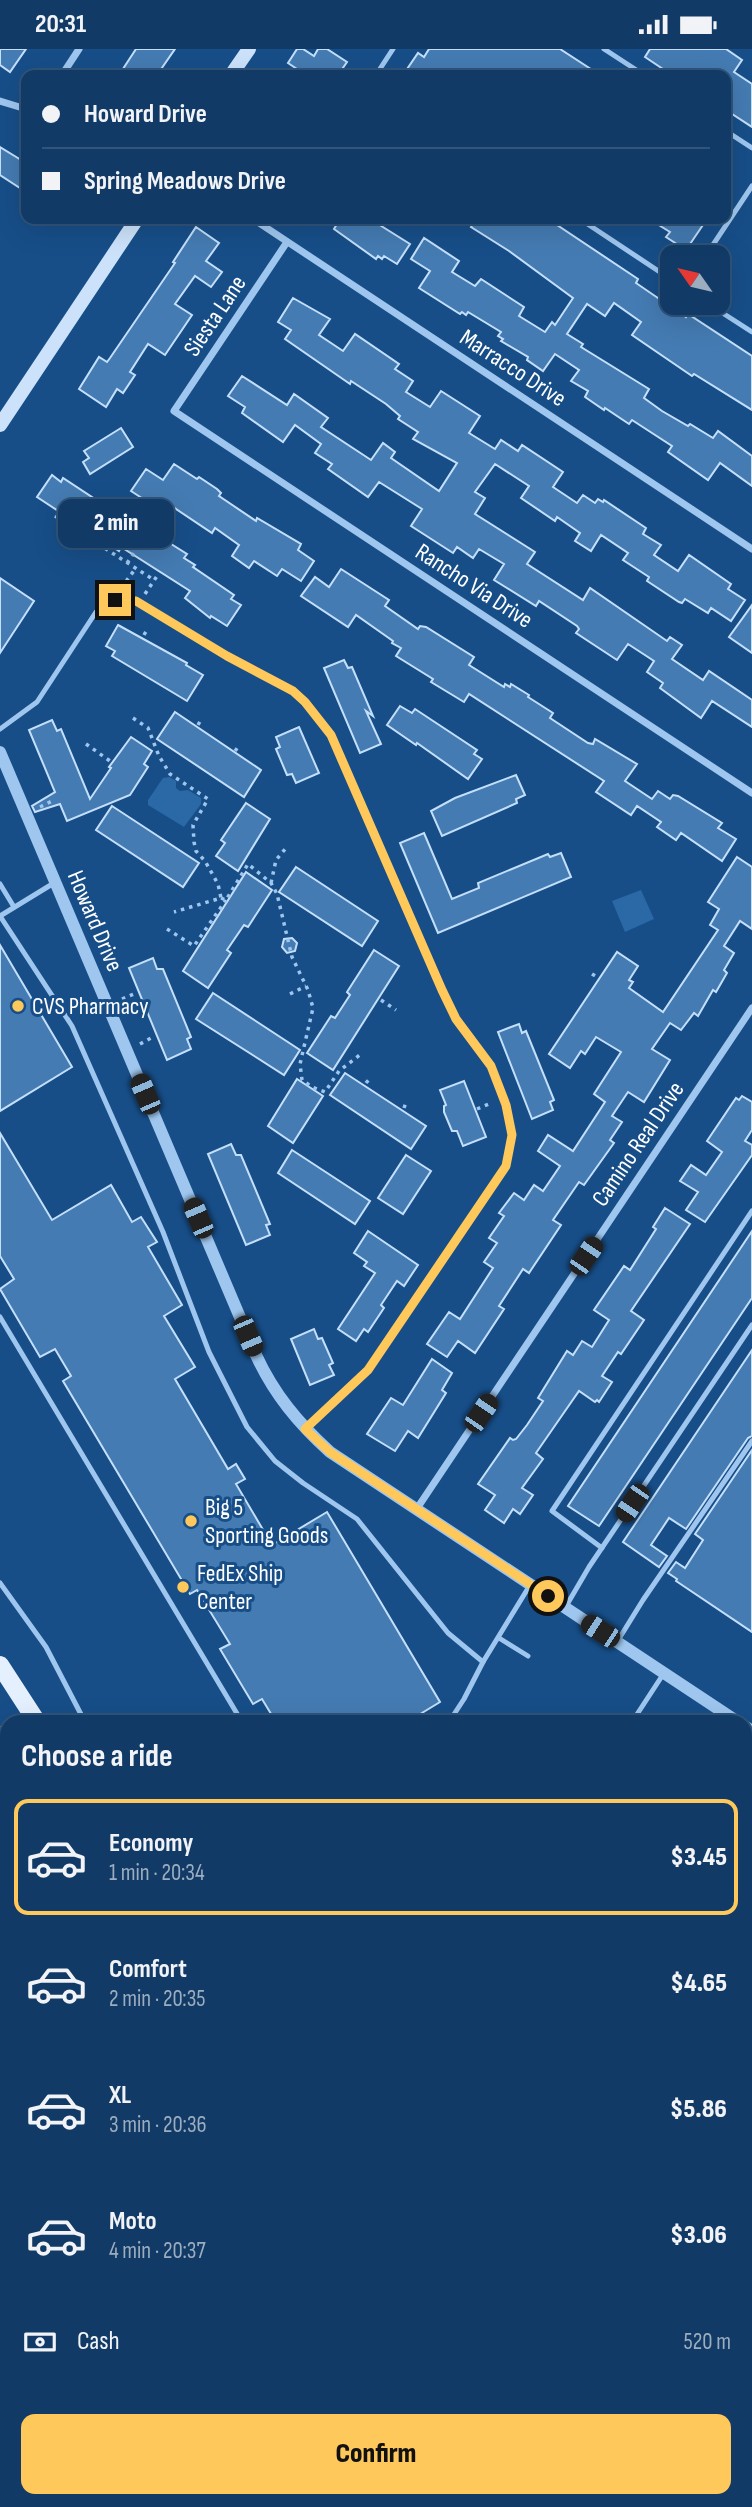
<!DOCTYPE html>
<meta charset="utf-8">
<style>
body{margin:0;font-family:"Sofia Sans Condensed",sans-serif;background:#1a416c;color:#f1f3f6;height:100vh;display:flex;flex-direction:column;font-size:26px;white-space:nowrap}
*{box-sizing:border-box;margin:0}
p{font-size:23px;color:#9cadbf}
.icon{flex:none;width:38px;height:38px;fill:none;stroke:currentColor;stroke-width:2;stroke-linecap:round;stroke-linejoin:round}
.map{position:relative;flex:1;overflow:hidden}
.details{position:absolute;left:0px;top:1666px;width:752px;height:793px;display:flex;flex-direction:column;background:#113a66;border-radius:21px 21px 0 0;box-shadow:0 7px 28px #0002,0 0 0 2px #30547a}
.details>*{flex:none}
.hud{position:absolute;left:21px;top:21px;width:710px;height:154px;border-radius:14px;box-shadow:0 7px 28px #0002,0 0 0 2px #30547a;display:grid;align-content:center;height:154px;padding:0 21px;background:#113a66}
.needle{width:46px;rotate:304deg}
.buttons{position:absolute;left:660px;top:196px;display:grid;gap:14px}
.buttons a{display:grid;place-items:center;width:70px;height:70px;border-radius:14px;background:#113a66;box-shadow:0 7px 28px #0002,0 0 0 2px #30547a;font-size:35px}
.end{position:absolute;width:32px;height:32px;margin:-16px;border:9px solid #ffc85b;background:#111;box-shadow:0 0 0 4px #111}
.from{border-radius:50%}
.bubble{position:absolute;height:49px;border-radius:14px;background:#113a66;box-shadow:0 7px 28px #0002,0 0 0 2px #30547a;font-size:23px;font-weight:800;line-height:49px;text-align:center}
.car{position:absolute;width:21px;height:42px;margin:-21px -10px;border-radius:9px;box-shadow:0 0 5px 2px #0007;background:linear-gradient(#222 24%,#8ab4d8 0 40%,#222 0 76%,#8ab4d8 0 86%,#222 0)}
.hud b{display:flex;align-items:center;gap:24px;height:66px;font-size:26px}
.hud b+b{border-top:2px solid #30547a}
.hud i{width:18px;height:18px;background:#f1f3f6}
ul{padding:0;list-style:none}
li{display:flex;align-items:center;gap:21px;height:116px;margin:0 14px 10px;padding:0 7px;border:4px solid transparent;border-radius:14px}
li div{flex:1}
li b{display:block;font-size:26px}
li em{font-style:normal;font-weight:800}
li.selected{border-color:#ffc85b}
li>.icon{width:63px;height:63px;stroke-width:1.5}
h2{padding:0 21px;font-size:32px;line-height:84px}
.pay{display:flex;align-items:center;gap:18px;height:77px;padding:0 21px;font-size:26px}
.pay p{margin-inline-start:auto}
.cta{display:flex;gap:14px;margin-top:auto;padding:14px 21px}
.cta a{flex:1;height:80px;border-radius:14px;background:#ffc85b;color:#111;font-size:28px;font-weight:800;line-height:80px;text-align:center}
.status{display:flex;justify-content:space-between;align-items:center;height:49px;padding:0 35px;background:#113a66;direction:ltr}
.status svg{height:19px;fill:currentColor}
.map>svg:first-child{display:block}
</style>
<div class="status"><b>20:31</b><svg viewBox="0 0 49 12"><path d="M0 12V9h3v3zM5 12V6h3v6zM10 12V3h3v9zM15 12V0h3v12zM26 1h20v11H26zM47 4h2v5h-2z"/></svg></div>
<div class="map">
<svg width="752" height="2458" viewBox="0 0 752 2458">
<rect width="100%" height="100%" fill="#174e88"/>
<g fill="#2a68a6">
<polygon points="169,728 176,732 176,739 180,742 188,741 201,749 201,755 184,778 148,756 148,751 163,729"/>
<polygon points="641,841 654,870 625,883 612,852"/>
</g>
<g fill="#447bb2" stroke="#c4dffa" stroke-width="2">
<polygon points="0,0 26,0 10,23 0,16"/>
<polygon points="136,0 175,0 157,26 119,26"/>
<polygon points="297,0 303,0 314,7 318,0 327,0 347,13 338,26 306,26 288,14"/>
<polygon points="429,0 560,0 600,26 403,26 418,4 424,8"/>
<polygon points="650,0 726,0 742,11 734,23 752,35 752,78 726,61 726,26 672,26 645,8"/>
<polygon points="0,98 26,114 26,143 0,126"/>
<polygon points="340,170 370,170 410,195 397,215 384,207 382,210 378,207 376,210 334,180"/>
<polygon points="477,170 548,170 638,230 636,234 655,247 686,268 688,265 752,307 752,361 694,325 692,327 632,286 641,273 614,254 605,267 587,255 567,285 583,295 581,298 649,340 644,349 662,362 688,377 690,375 713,389 718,382 752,407 752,437 720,414 708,431 668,403 672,397 632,371 629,375 605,359 604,361 585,348 588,342 571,332 579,321 555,305 543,322 527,311 528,308 501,292 503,290 498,287 501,283 468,263 466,266 462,263 460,265 419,239 430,222 411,210 424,189 459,212 452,223 475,237 481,230 524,258 519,267 545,283 552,273 555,276 573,249 509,202 471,178"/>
<polygon points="649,170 707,170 686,201 666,188 670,183"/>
<polygon points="196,178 219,194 206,212 222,223 211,238 195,227 175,255 192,266 165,306 148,295 130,323 135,326 123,344 117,340 106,358 79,340 99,308 107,313 110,309 175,214 173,213"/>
<polygon points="293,249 330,270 319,286 343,302 355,285 399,315 395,320 413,332 406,343 430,358 441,342 480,367 469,384 495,400 501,391 518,402 522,396 563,423 553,438 577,454 583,446 595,454 598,450 603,453 604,451 646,479 643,485 661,496 654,506 678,522 689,506 731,535 728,540 745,551 731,572 711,559 708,564 685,550 682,554 679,553 647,532 649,528 623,511 628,504 601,486 591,502 575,492 580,484 557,468 555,472 521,449 529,437 495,415 475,443 485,449 475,465 535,503 527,515 583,551 590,539 667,592 670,588 682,596 672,610 703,631 709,622 752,651 752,678 712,652 701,669 660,639 663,634 647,623 654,612 628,595 617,611 576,584 579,580 577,577 539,552 536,557 494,531 504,515 479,500 473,509 457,498 453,504 411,477 422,460 379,433 368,448 328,420 332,415 315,404 321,395 295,376 283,393 242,364 245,358 228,347 242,327 287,356 294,345 328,369 321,378 371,411 383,394 395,403 391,409 439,442 457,414 413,390 418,383 398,370 400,367 386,355 351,332 350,335 285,290 291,281 278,273"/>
<polygon points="121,379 133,398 90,425 83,413 89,409 84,402"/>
<polygon points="174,415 197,430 199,428 217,440 221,444 219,447 256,472 257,469 301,495 298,501 314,512 301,532 282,520 277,527 254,512 249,519 232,507 239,496 215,479 212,484 170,456 152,483 187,505 184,509 195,516 193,518 234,546 231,550 241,556 227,577 211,567 210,569 185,549 190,542 121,498 119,502 37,448 52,426 61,433 63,429 136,477 151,455 131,442 146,420 163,431"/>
<polygon points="341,520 389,551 385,557 418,580 420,577 426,578 474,608 469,616 504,638 505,635 510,638 511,635 529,646 528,648 553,664 550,669 588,694 593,695 595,690 637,715 625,732 652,750 658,742 670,750 673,746 678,747 722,774 718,779 736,790 722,812 681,784 676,791 657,778 661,773 637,757 631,766 596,743 604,732 469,645 464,653 431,633 433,630 396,607 401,599 392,594 393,592 356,566 348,578 301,547 315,528 329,538"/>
<polygon points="0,529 34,552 0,604"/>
<polygon points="752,556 752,604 729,588"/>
<polygon points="118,576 187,614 186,616 203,626 187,652 112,607 115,602 106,597"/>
<polygon points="344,611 348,619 352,618 373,667 366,662 381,695 360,704 324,619"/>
<polygon points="400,657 412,664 415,660 477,701 474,705 482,710 468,730 417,694 416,696 387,676"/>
<polygon points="175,663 261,721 244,748 157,690"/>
<polygon points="52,671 57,682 61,680 90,750 111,719 109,718 131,688 152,702 144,715 148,718 130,746 67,772 60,755 35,763 32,757 55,743 29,681"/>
<polygon points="299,678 319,724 296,734 292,725 287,726 276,700 280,698 276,688"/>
<polygon points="516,726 525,746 516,750 517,754 442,787 431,762 455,749"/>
<polygon points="246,754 270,770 238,822 216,807 225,794 221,791"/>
<polygon points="112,757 199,814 183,838 96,781"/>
<polygon points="424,784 452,850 479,839 478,834 548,805 550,808 561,804 571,828 438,884 400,794"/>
<polygon points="737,808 752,818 752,880 740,872 724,897 734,904 724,921 727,924 716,943 713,941 698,967 694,964 681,981 670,974 652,1000 670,1011 644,1053 628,1043 612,1067 622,1073 610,1091 614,1094 584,1136 579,1133 553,1171 561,1176 529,1224 523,1220 499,1257 504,1260 475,1304 458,1292 447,1308 427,1295 449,1263 460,1270 493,1219 484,1213 497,1194 489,1189 504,1167 499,1164 514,1144 524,1151 534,1136 543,1142 560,1117 538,1102 548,1086 573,1102 605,1053 594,1045 621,1003 596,988 585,1005 581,1002 570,1019 549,1005 617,903 638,917 629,931 633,933 629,939 663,963 718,881 710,876 719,860 708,853"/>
<polygon points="296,818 378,872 362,897 279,843"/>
<polygon points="246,823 272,841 248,878 244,876 227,901 231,904 208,939 183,922"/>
<polygon points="292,889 297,894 295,902 287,904 282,898 284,890"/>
<polygon points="0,896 72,1018 0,1062"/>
<polygon points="374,901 399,917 333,1021 307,1004 331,967 335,969 350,946 347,943"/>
<polygon points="153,909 157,920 163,920 191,988 187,990 191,1000 167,1011 129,919"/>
<polygon points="213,944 300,1001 284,1026 196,970"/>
<polygon points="519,975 522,984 526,982 554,1051 550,1053 553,1061 532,1070 498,983"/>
<polygon points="345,1024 426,1077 411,1100 330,1046"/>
<polygon points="297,1030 323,1047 293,1094 268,1077"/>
<polygon points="464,1032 486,1088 463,1097 457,1082 452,1082 444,1063 444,1057 446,1056 440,1041"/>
<polygon points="742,1047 752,1053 752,1081 745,1092 752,1096 752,1106 705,1173 686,1161 698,1143 680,1132 691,1116 706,1126 722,1103 707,1092 736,1049 739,1051"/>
<polygon points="0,1084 52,1171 111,1136 132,1173 141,1168 157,1193 148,1198 182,1256 164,1267 195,1318 175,1330 228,1420 236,1415 245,1430 236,1435 272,1496 327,1463 440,1653 407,1673 276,1673 262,1650 253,1655 220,1600 230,1595 197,1541 190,1545 63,1332 71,1327 55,1300 40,1308 0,1240 14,1230 0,1207"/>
<polygon points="231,1095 236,1106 241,1106 270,1175 266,1176 270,1186 246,1196 208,1105"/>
<polygon points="292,1101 370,1152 355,1175 278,1124"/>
<polygon points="406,1106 431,1122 403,1165 378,1149"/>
<polygon points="665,1159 690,1175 631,1262 644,1271 621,1305 618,1303 602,1327 612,1333 599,1353 597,1351 595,1353 579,1342 563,1365 536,1404 543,1410 522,1439 533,1446 520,1465 513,1460 504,1474 485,1461 495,1446 478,1435 510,1389 513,1391 516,1390 527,1376 543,1352 538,1349 567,1302 573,1306 582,1292 592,1298 609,1271 594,1261 624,1217 630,1221 656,1180 653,1178"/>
<polygon points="368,1182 418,1216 404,1237 397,1232 381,1256 384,1259 368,1283 364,1280 356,1292 338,1280 375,1224 364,1217 367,1213 354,1204"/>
<polygon points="752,1182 752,1249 599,1477 568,1457"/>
<polygon points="314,1280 318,1290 322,1289 333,1314 329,1316 334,1326 310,1336 291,1290"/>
<polygon points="752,1301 752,1387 748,1389 686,1480 669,1469 651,1496 667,1507 659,1518 623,1493"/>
<polygon points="432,1310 452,1324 442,1341 446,1344 418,1389 408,1382 395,1402 367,1385 391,1349 403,1356"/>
<polygon points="752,1401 752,1583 676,1532 677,1530 668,1524 676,1513 685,1519 703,1491 695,1485"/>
</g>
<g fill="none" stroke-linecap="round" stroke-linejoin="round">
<g stroke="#9ec6ee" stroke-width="3.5" stroke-dasharray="3.5 5" stroke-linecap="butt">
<polyline points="55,467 154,531"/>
<polyline points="127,514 139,497"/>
<polyline points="127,541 127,531 136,519"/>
<polyline points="145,545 157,527"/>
<polyline points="144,586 148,579"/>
<polyline points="133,669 148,679 159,707 170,725 208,750 193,776 194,793 196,802 205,812 218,835 221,849 174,863"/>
<polyline points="198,676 202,669"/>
<polyline points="86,695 110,712"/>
<polyline points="235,702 238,698"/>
<polyline points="40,758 52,752"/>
<polyline points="271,834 276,811 286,799"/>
<polyline points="221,849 226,851 248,815 271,834 277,845 292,908 308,941 313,959 300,1015 302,1031 312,1038 325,1043 339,1022 361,1005"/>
<polyline points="167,880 194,897 226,851"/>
<polyline points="592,925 597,928"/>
<polyline points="290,945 306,937"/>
<polyline points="122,950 134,945"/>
<polyline points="381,951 396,961"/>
<polyline points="140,995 153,988"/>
<polyline points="366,1034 371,1028"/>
<polyline points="404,1059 406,1053"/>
<polyline points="477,1060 489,1055"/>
</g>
<g stroke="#9ec6ee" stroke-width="5">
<polyline points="604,0 644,26"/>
<polyline points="376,26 393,0"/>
<polyline points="726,82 752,99"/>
<polyline points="580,170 672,231"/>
<polyline points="705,208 752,137"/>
<polyline points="707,254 752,283"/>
<polyline points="0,680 37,653 96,563 115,551 136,552 227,606 293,642 305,653 331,686 442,941 456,970 491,1017 506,1056 512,1086 506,1117 367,1321 307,1378"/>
<polyline points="0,835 14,858"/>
<polyline points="0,867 72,977 163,1183 209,1303 247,1378 275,1412 303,1434 357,1470 448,1584 483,1613"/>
<polyline points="0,867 54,834"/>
<polyline points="0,1268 242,1673"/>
<polyline points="602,1499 552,1462 752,1162"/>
<polyline points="0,1534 46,1598 85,1673"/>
<polyline points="565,1559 589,1518 752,1276"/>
<polyline points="499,1589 528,1607"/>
<polyline points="617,1593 643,1551 752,1392"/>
<polyline points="449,1673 464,1650 483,1613 530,1536"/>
<polyline points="632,1673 664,1624"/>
<polyline points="0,1736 7,1733"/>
<polyline points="0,1811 7,1813"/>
<polyline points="746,1876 752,1880"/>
<polyline points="746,1929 752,1933"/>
<polyline points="746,2175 752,2172"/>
<polyline points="0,2281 7,2296"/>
<polyline points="746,2311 752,2307"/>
<polyline points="63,2452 66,2458"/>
<polyline points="156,2452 159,2458"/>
<polyline points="249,2452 252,2458"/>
<polyline points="460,2452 462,2458"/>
<polyline points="620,2452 623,2458"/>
</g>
<g stroke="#9ec6ee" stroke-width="7">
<polyline points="62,26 79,0"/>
<polyline points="0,52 26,60"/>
<polyline points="253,170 752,500"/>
<polyline points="287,193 174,362 752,744"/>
<polyline points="416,1461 752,959"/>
<polyline points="0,2013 7,2027"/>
</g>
<g stroke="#9ec6ee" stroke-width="12">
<path d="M0,703L256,1306C274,1345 298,1374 330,1403L738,1673"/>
<polyline points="746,1678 752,1682"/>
<polyline points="746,1948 752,1938"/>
<polyline points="0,2374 7,2371"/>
</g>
<g stroke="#cbe2fa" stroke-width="14">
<polyline points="231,26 249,0"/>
<polyline points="0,376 137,170"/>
</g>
<g stroke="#e5f0ff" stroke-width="18">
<polyline points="0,1616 37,1673"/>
<polyline points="0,1686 7,1698"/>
<polyline points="383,2452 386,2458"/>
<polyline points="429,2452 433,2458"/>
</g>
</g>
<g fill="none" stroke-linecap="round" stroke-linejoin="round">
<polyline stroke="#ffc85b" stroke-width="9" points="115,551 136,552 227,607 293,642 305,653 331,686 442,941 456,970 491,1017 506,1056 512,1086 506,1117 368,1321 305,1380 330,1403 548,1547"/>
</g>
<g fill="#ffc85b" stroke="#174e88" stroke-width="2.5">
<circle cx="18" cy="957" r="7"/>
<circle cx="191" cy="1472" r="7"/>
<circle cx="183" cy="1538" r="7"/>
</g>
<g text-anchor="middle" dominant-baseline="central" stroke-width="6" stroke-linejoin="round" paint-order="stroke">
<g font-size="24" fill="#fff" stroke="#174e88">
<text transform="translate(215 267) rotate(-56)">Siesta Lane</text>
<text transform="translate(513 319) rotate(33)">Marracco Drive</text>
<text transform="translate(474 537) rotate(33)">Rancho Via Drive</text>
<text transform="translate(95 872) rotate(67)">Howard Drive</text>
<text transform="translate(638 1095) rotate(-56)">Camino Real Drive</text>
</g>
<g font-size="24" fill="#fff" stroke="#174e88" text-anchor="start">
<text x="32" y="957">CVS Pharmacy</text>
<text x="205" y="1458">Big 5<tspan x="205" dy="28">Sporting Goods</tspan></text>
<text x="197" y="1524">FedEx Ship<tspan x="197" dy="28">Center</tspan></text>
</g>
</g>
</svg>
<div class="buttons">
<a><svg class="needle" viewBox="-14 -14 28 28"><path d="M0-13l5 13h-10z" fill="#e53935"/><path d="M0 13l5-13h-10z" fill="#9cadbf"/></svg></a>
</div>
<i class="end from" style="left:548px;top:1547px"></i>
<i class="end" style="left:115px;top:551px"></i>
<div class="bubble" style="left:58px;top:450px;width:116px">2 min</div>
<i class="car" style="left:145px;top:1045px;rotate:337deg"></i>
<i class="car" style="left:198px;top:1169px;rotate:337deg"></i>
<i class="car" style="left:586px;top:1207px;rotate:34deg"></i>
<i class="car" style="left:248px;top:1287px;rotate:157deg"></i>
<i class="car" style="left:481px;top:1364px;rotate:34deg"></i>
<i class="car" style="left:632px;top:1454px;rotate:214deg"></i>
<i class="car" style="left:600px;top:1582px;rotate:303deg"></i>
<div class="hud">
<b><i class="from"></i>Howard Drive</b>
<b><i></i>Spring Meadows Drive</b>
</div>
<section class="details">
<h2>Choose a ride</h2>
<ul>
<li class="selected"><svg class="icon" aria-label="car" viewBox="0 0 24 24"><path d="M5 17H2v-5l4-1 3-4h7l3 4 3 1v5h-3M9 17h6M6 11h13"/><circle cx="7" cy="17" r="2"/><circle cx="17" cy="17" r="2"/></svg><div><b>Economy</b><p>1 min · 20:34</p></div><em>$3.45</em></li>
<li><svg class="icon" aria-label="car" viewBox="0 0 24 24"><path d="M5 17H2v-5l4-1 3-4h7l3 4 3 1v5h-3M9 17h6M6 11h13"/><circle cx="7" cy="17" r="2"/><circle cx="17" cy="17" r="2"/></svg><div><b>Comfort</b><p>2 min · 20:35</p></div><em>$4.65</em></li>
<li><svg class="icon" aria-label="car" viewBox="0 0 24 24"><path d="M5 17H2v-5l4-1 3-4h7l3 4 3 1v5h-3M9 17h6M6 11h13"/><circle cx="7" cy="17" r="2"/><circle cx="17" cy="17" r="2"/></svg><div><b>XL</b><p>3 min · 20:36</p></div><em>$5.86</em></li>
<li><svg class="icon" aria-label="car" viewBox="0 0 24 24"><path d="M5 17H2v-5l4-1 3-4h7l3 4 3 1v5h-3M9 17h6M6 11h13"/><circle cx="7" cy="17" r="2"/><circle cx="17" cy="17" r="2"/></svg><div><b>Moto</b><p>4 min · 20:37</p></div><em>$3.06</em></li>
</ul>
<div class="pay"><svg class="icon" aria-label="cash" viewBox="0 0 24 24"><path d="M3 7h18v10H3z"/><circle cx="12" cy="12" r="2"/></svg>Cash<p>520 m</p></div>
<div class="cta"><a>Confirm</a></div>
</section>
</div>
